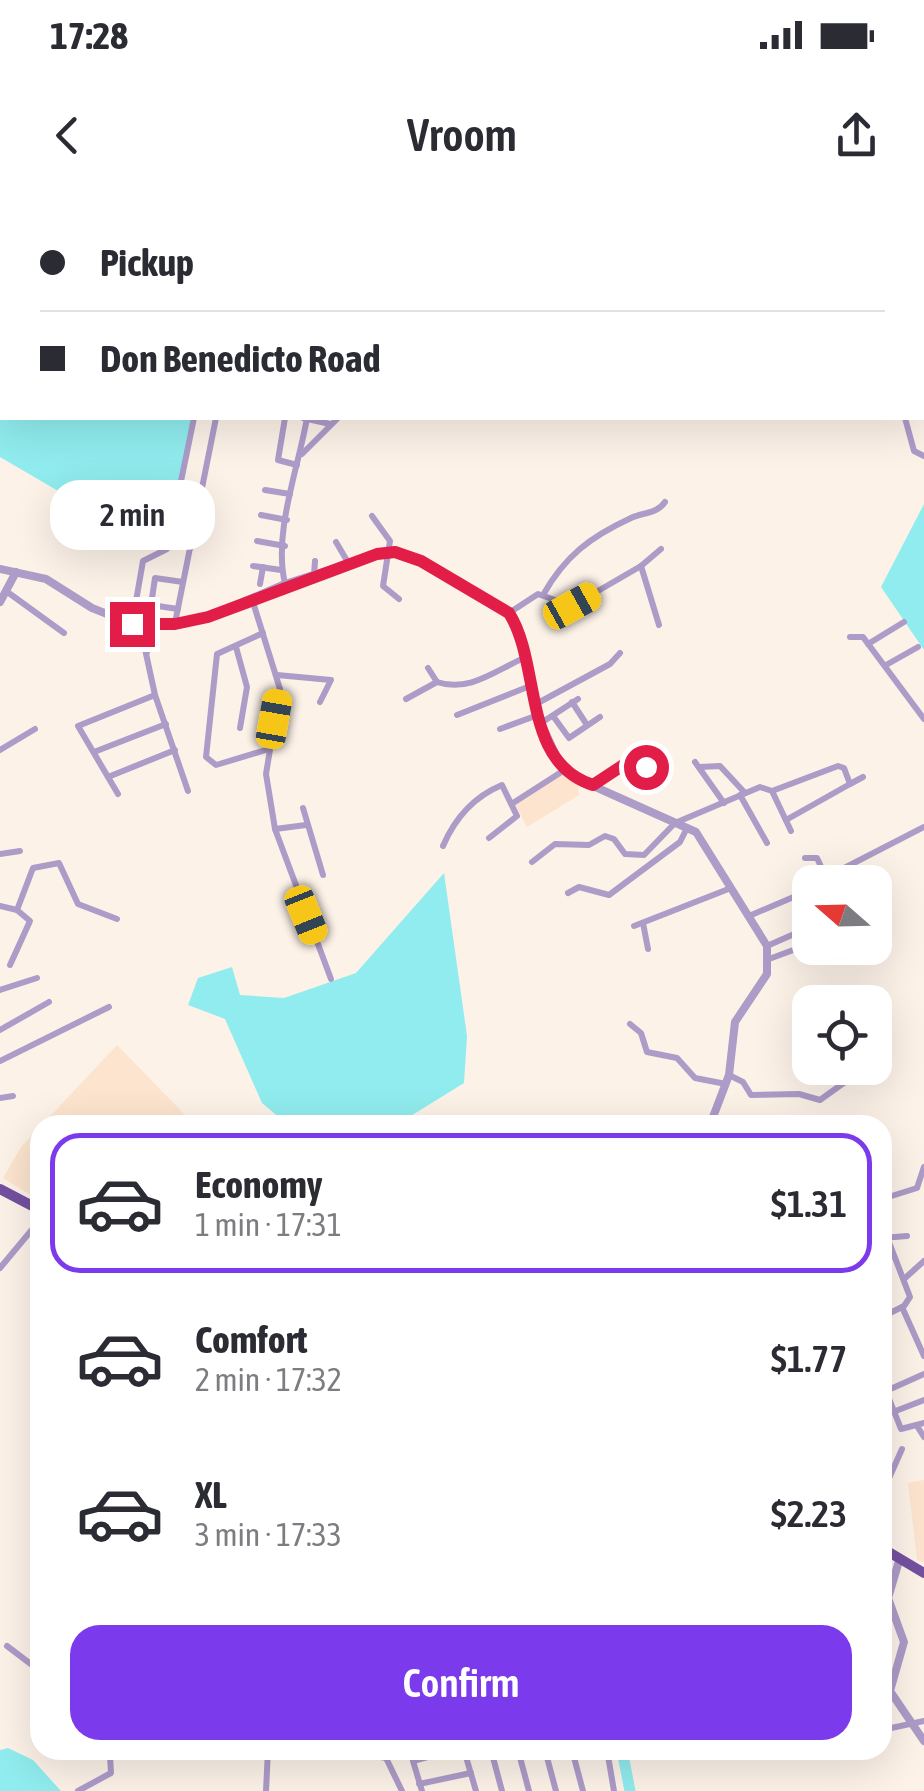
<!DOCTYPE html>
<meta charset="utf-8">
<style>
body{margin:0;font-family:"Asap Condensed",sans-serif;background:#f7f7f7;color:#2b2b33;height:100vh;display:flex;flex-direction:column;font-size:38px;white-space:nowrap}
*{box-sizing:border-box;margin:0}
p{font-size:32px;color:#7c7c81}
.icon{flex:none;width:55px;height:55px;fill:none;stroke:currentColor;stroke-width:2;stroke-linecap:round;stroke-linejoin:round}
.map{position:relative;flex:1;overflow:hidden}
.sheet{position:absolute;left:30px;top:915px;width:862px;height:645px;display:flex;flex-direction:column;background:#fff;border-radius:30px;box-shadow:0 10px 40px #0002}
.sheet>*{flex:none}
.banner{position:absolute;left:0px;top:0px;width:925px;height:220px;box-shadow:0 10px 40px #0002;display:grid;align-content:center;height:220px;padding:0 40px;background:#fff}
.needle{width:65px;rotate:290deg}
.tools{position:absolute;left:792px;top:665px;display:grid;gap:20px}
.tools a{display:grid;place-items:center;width:100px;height:100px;border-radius:20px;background:#fff;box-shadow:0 10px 40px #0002;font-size:50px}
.end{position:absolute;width:45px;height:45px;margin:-22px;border:12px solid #e11d48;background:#fff;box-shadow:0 0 0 5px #fff}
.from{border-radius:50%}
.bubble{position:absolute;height:70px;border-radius:30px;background:#fff;box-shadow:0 10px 40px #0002;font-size:32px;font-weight:600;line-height:70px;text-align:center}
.car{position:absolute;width:30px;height:60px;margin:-30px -15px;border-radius:12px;box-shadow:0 0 8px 2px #0007;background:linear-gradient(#f5c518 24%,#345 0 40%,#f5c518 0 76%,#345 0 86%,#f5c518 0)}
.banner b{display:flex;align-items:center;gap:35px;height:95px;font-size:38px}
.banner b+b{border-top:2px solid #e1e1e2}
.banner i{width:25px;height:25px;background:#2b2b33}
ul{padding:18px 0 0;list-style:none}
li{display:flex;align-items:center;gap:30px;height:140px;margin:0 20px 15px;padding:0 20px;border:5px solid transparent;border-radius:30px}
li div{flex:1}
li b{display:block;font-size:38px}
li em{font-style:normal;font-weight:600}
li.active{border-color:#7c3aed}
li>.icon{width:90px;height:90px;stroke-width:1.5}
.cta{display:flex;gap:20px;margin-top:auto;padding:20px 40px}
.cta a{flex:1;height:115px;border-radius:30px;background:#7c3aed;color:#fff;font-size:40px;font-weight:600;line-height:115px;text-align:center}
.status{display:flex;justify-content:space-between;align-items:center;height:70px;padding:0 50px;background:#fff;direction:ltr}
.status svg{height:28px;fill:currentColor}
header{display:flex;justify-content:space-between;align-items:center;height:130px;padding:0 40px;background:#fff;font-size:45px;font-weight:600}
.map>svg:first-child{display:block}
</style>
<div class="status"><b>17:28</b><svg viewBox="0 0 49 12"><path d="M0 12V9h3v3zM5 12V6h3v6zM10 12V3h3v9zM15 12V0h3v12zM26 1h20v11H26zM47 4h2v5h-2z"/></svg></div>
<header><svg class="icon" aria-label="back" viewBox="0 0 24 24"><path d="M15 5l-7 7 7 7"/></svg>Vroom<svg class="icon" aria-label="share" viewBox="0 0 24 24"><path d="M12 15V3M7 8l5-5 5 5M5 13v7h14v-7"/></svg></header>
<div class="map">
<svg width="924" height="1591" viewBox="0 0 924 1591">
<rect width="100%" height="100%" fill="#fcf2e8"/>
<g fill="#fce4ce">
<polygon points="599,0 924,0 924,208 922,2"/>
<polygon points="564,572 578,584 579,595 527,627 515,604"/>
<polygon points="117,845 188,918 181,925 42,925"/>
<polygon points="40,927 40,1001 3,978 21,947"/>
<polygon points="924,1280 924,1362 917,1360 908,1283"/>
</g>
<polygon fill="#bcdaa9" points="163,0 422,0 425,2 167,2"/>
<g fill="#90ecee">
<polygon points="0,0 167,2 2,2 2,218 192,218 164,353 0,257"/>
<polygon points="924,304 924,450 881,387"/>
<polygon points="444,673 467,836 464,883 396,925 288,925 262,903 225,819 188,805 198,778 232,767 240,795 284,798 356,773"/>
<polygon points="8,1548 33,1560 61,1591 0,1591 0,1550"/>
</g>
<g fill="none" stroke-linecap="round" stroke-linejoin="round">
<g stroke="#90ecee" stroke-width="11">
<polyline points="178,0 189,2"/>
<polyline points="593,0 602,2"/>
<polyline points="462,2 466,0"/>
<polyline points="622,1550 630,1591"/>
</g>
<g stroke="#ad9bc8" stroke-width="6">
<polyline points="440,0 446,2"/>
<polyline points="548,0 562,2"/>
<polyline points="490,2 514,0"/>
<polyline points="532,2 537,2"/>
<polyline points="285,218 278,260 297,265"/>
<polyline points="303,218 330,224"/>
<polyline points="905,218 914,251 924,256"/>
<polyline points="302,254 338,218"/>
<polyline points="265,290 290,294"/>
<polyline points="261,315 287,320"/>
<polyline points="372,316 390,341 383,386 399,399"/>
<polyline points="257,341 285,346"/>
<polyline points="336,342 349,364"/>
<polyline points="253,366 281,370"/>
<polyline points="641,366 661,349"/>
<polyline points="314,375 315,361"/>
<polyline points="260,384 263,367"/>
<path d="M285,384C273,332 298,270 307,218"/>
<polyline points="6,391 64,433"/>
<path d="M543,395C565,356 590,337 631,318C644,312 657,314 665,302"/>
<polyline points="252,399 280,489 266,574 275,629 331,779"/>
<polyline points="178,409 151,405 155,378 183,382"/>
<polyline points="509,413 538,394 572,406 641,366 659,425"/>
<polyline points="175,423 216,218"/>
<polyline points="132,424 143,361 167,349 194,218"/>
<polyline points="140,426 155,495 188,591"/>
<polyline points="146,426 147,452"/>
<polyline points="263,433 217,454 206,557 216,565 269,549"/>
<polyline points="850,437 863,437 924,519"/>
<polyline points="868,444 904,422"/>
<polyline points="236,447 247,487 240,528"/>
<polyline points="886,465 918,447"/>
<path d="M428,468L437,482C469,493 496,470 524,458"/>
<polyline points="277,475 331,480 320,502"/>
<polyline points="406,499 437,482"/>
<polyline points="572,502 587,525"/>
<polyline points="536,504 610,464 620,453"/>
<polyline points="457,515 530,486"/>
<polyline points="553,516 569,538 600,517"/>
<polyline points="541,523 578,499"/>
<polyline points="500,529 538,515"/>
<polyline points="0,550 35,529"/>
<polyline points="94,552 166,524"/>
<polyline points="634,558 651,570"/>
<polyline points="695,562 724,603"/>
<polyline points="700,567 720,566 745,593"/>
<polyline points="108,577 175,550"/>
<polyline points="850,584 863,577"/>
<polyline points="593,585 629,564 636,546"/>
<polyline points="772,591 838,566 844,568 850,584 786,620"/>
<polyline points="118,594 78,526 155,495"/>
<polyline points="740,595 767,643"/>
<polyline points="513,603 566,569"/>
<polyline points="303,608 323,675"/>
<polyline points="275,629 306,625"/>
<path d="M443,646C455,618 473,597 502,585L517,616L489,638"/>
<polyline points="0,654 20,651"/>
<polyline points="805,658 817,658 825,675"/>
<polyline points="532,662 555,644 589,645 605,636 614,639 625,654 644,655 675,623 760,587 772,591 791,631"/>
<polyline points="817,682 924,627"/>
<polyline points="568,693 579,687 609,695 680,642 687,628"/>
<polyline points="0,706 17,710 33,668 59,663 78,704 117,719"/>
<polyline points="749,716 810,690"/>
<polyline points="643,723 648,749"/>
<polyline points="634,726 731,688"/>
<polyline points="767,746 810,727"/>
<polyline points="769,759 804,746"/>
<polyline points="10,765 30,721 17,710"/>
<polyline points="0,790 37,778"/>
<polyline points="630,824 641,833 647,852 677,858 695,878 726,884"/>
<polyline points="0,830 49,802"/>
<polyline points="0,861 109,807"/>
<polyline points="729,875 743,882 751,895 799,894 820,900 845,882"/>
<polyline points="0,898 13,896"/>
<polyline points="464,925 488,918 494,925"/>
<polyline points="882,999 917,988 924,967"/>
<polyline points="882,1038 907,1036"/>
<polyline points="0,1068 40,1020"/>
<polyline points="904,1079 924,1061"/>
<polyline points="882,1097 889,1113"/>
<polyline points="902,1107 924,1156"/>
<polyline points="882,1117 904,1106 910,1097 887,1037"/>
<polyline points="924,1174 886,1191 901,1229 924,1223"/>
<polyline points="893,1212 924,1200"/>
<polyline points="917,1226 924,1237"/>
<polyline points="882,1294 902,1249"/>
<polyline points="7,1446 40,1471"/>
<polyline points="882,1530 924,1521"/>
<polyline points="103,1550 110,1556 119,1550"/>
<polyline points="347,1550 386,1558 402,1591"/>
<polyline points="464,1550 476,1591"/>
<polyline points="491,1550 502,1591"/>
<polyline points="518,1550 529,1591"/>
<polyline points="545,1550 556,1591"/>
<polyline points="572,1550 583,1591"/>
<polyline points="607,1550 614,1591"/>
<polyline points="419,1584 471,1573"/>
<polyline points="78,1591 111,1573 110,1556"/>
<polyline points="266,1591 268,1550"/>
<polyline points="422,1591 413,1561 453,1550"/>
</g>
<g stroke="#ad9bc8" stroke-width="8">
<polyline points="0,369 46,379 92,408 132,424 152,426 208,417 285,384 388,351 421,361 509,413 521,441 541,523 559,562 582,581 696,632 767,746 767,774 735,822 729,875 710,925"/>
<polyline points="0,402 16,372"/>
<polyline points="899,1361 888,1398 904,1442 890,1491 924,1541"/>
</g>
<g stroke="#74509f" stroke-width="10">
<polyline points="0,989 40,1010"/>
<polyline points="882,1348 924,1373"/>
</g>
</g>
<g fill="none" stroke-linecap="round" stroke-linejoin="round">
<path stroke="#e11d48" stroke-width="12" d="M132,424H175L208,417L377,354L395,352L421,361L509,413C542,465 521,562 593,585L634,558L646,567"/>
</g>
</svg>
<div class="tools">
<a><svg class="needle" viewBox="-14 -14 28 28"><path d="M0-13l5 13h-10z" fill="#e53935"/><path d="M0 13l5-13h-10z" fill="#7c7c81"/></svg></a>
<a><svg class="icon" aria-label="locate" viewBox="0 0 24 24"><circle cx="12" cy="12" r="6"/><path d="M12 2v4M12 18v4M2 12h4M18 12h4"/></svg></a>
</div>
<i class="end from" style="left:646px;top:567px"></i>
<i class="end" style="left:132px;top:424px"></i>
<div class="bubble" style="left:50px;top:280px;width:165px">2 min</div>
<i class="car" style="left:572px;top:406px;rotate:61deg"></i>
<i class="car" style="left:274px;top:519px;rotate:10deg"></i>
<i class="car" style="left:306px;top:715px;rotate:158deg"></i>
<div class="banner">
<b><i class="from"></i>Pickup</b>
<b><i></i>Don Benedicto Road</b>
</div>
<section class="sheet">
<ul>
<li class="active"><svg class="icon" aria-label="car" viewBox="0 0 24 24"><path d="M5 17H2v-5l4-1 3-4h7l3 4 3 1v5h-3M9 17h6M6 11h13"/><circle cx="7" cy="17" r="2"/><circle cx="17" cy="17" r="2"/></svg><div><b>Economy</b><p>1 min · 17:31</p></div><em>$1.31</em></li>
<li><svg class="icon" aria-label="car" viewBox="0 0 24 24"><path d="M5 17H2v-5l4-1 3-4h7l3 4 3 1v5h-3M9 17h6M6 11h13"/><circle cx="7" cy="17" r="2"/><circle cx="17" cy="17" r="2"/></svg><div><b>Comfort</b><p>2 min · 17:32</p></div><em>$1.77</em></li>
<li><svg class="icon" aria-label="car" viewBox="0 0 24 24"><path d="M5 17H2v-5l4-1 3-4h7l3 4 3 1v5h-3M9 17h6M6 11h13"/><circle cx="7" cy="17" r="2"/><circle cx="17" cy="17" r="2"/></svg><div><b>XL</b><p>3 min · 17:33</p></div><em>$2.23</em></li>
</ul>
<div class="cta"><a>Confirm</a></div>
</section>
</div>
